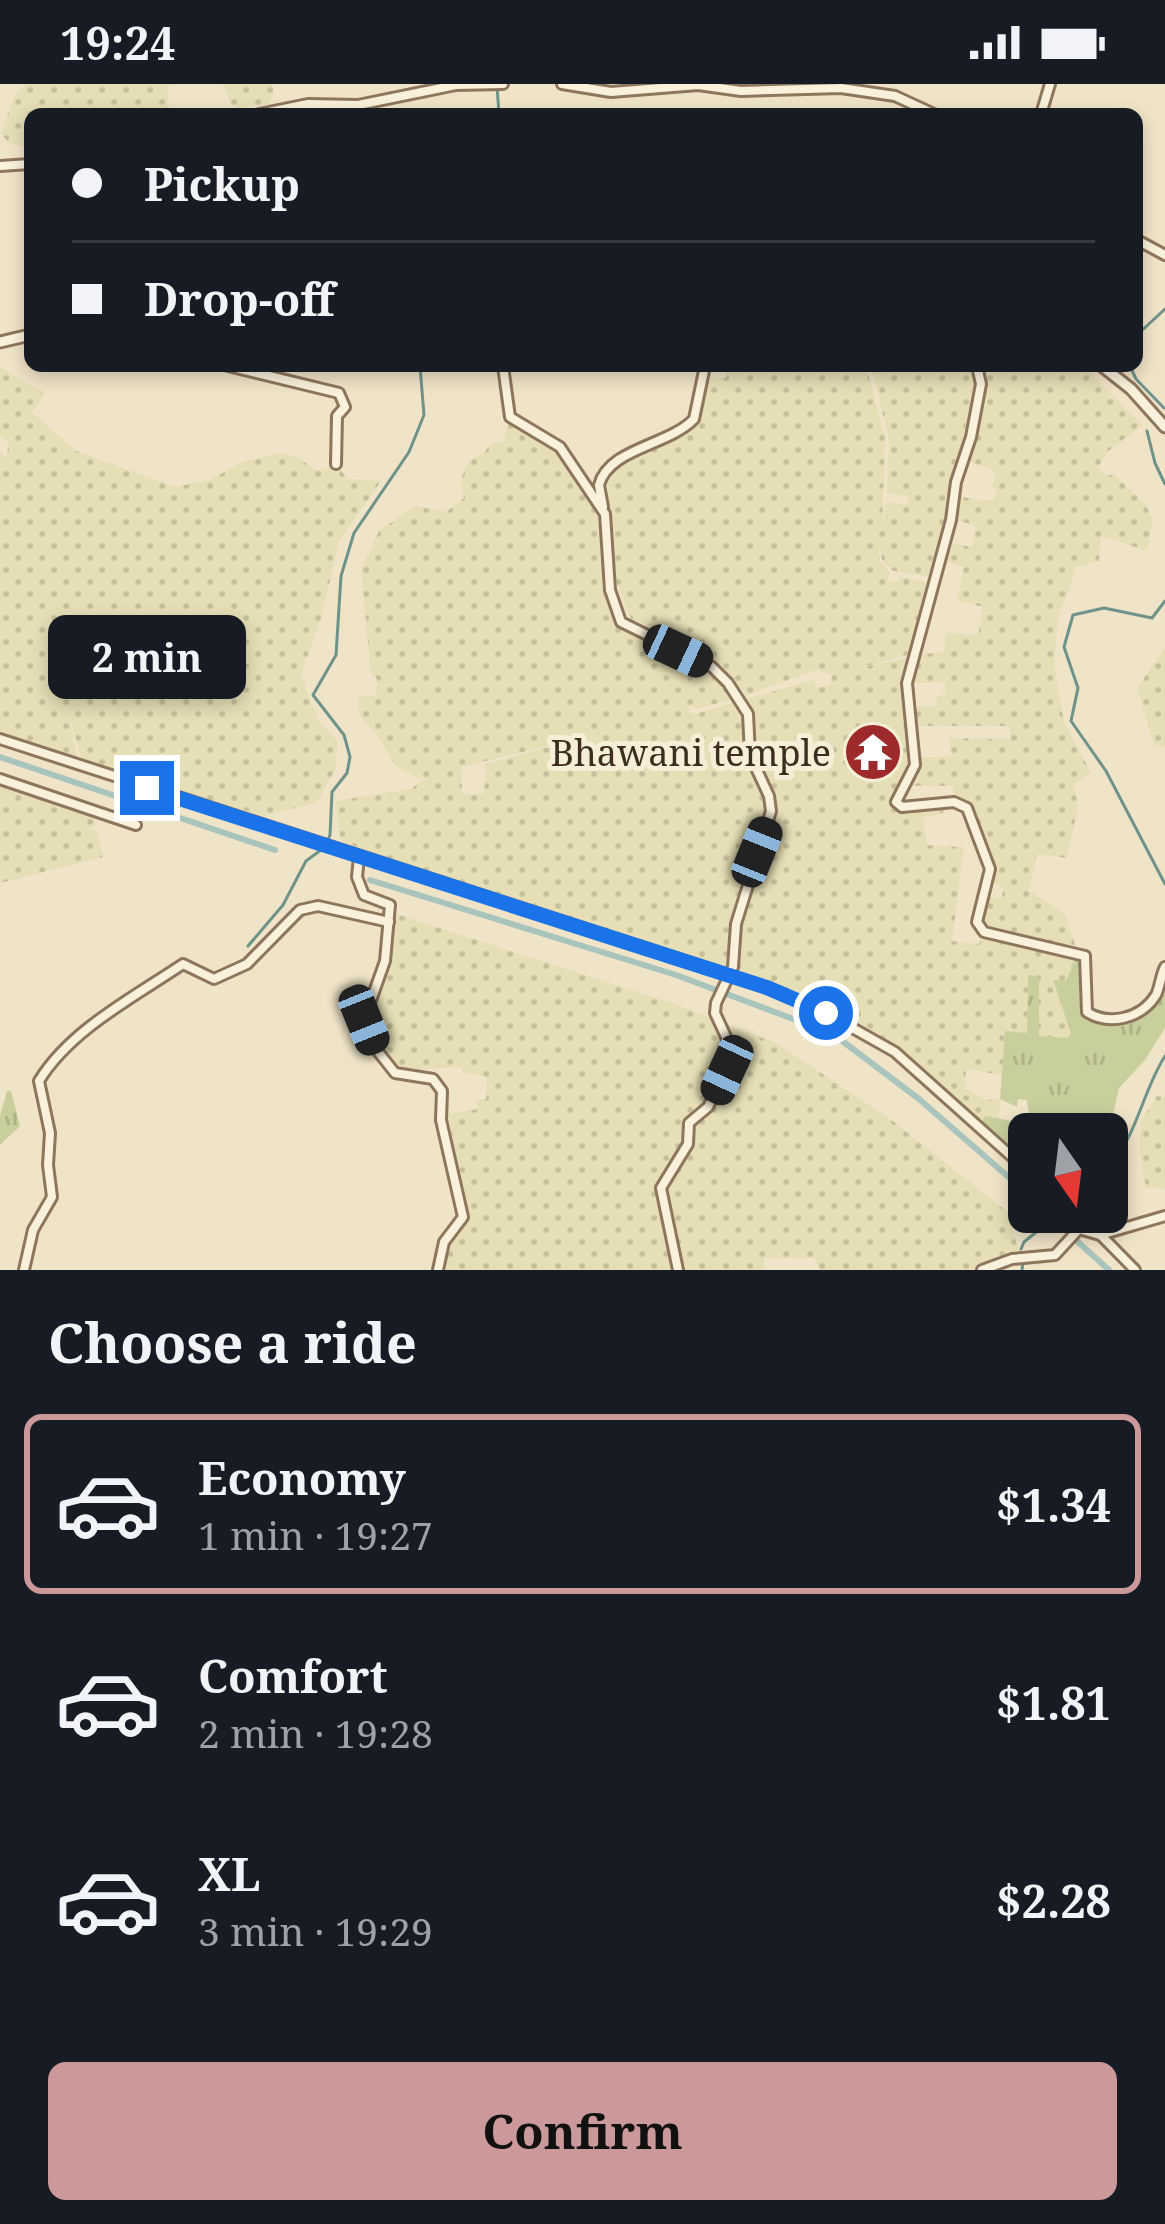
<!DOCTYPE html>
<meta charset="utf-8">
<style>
body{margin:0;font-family:"Noto Serif",serif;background:#242831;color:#f1f3f6;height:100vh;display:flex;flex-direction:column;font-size:45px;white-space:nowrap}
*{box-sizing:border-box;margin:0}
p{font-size:39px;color:#9ea1a6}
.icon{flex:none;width:66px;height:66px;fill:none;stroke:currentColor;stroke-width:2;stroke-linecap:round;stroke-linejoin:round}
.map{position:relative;height:1186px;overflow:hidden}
.drawer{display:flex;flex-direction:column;background:#171b24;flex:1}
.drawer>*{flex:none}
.guide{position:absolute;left:24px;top:24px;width:1119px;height:264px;border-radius:18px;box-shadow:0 6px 18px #0003;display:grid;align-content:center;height:264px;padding:0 48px;background:#171b24}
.needle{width:78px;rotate:166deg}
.tools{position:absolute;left:1008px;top:1029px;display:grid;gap:24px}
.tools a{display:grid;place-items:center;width:120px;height:120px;border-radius:18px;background:#171b24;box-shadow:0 6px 18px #0003;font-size:60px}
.end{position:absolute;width:54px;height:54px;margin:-27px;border:15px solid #1a73e8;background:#fff;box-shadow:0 0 0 6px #fff}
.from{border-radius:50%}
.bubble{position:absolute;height:84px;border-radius:18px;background:#171b24;box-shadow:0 6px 18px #0003;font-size:39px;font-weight:700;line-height:84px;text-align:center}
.car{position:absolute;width:36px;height:72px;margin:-36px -18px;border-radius:15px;box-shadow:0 0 9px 3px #0007;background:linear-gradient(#222 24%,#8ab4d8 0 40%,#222 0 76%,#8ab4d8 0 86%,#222 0)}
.guide b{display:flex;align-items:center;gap:42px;height:114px;font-size:45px}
.guide b+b{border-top:3px solid #363941}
.guide i{width:30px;height:30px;background:#f1f3f6}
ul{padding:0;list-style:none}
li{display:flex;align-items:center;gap:36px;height:180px;margin:0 24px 18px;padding:0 24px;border:6px solid transparent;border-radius:18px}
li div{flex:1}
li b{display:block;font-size:45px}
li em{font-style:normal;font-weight:700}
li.selected{border-color:#cc999b}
li>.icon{width:108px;height:108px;stroke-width:1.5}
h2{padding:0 48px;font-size:54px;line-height:144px}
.primary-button{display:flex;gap:24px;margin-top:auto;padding:24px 48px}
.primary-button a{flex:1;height:138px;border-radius:18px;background:#cc999b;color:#111;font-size:48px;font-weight:700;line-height:138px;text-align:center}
.status{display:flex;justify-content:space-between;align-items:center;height:84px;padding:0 60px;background:#171b24;direction:ltr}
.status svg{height:33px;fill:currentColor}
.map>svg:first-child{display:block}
</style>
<div class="status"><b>19:24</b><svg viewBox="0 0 49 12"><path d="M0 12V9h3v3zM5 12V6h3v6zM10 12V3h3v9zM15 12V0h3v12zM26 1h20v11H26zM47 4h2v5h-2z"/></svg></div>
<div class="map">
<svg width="1165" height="1186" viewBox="0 0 1165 1186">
<defs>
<pattern id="farmland-dots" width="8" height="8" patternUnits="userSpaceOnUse" patternTransform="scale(3)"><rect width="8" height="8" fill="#e6deb5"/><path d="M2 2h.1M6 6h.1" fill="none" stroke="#c6bf9b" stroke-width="1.8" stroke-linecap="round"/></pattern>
<pattern id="grass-tufts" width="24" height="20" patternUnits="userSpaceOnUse" patternTransform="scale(3)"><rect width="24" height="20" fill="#c9cf9b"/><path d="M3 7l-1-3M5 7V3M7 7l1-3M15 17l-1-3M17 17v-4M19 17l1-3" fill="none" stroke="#aeb285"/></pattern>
</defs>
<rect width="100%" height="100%" fill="#f0e4c8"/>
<g fill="url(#farmland-dots)" fill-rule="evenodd">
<polygon points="25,0 176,0 168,3 169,30 30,30 30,63 9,59 1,50 14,13"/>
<polygon points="223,0 273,0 274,10 269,19 239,25 231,19"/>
<path d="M715,282H866L885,354L882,445L886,418L907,420L908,412L887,409L889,355L871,282H974V307L948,414L944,454L930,493L893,487L882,476L879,460L880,477L890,489L888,497L897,498L900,493L929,499L907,571L859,584L906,574L908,688L893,721L904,725L942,722L944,730L923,733L927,761L964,763L952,857L979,860L982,852L1077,871L1066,897H1053L1071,951L1068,954L1039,952V894L1028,892L1027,950L1005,947L1002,991L966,985L965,1004L986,1016L1000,1015L999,1035L985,1033L982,1039L884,954L845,929L794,907L455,800L341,757L335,717L411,705L426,694H418L395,682L379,654L360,632L358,613L376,611L377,595L371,590L361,486L379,447L415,422L446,428L464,414L460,397L469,377L485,368L491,359H503L510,335L558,366L573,386L602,442V505L617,541L715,590L736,615L695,625L691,621L688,628L695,630L814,596L817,604L830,601L832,591L816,586L747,611L717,579L683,556L631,535L615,495L608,402L615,383L628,373L686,347L700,331L708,293L726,294V284ZM601,649L486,680L484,710H462L461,683Z"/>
<polygon points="985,282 1084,282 1143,341 1108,367 1098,383 1106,392 1114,390 1146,421 1153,437 1147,467 1101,452 1099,477 1077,483 1058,534 1054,580 1064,638 1091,689 1074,700 1078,723 1067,774 1037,770 1029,807 1065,830 1077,866 985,846 981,837 986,813 1002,814 1003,803 989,798 993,775 969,718 954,714 953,702 907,702 916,674 951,672 949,654 1010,655 1010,642 918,642 916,623 936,622 937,612 946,610 945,598 912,599 917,571 944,568 946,549 978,551 983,523 957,517 964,483 946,477 953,460 972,463 976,442 957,436 961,413 993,417 997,405 989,401 995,397 995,387 968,377 981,327"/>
<polygon points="0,283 45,310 32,328 76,367 175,403 209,396 245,377 280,369 299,374 315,386 338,383 348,395 381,397 339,458 322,531 301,590 317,634 338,658 335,686 317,718 264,732 82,678 68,625 77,673 0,647 0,366 6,376 9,357 0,352"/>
<polygon points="1165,564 1165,664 1154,660 1137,604"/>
<polygon points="0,699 92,728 96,741 89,745 97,747 103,773 0,799"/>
<polygon points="396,830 672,919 776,959 889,1034 1010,1130 1019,1170 971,1186 820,1186 815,1174 764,1174 764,1186 441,1186 448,1158 467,1132 448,1030 478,1025 477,1017 486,1015 487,993 463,988 461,983 415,986 396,983 376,948 372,926 386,889"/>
<polygon points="1157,1012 1165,1013 1165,1105 1146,1104 1140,1068 1141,1037"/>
</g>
<g fill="url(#grass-tufts)">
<polygon points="1077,871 1083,874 1085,929 1100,938 1130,940 1155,918 1165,897 1165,944 1145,976 1119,1004 1107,1058 1107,1050 1029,1050 1029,1079 1014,1070 982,1039 985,1032 1018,1038 1029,1034 1027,1016 1018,1015 1017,1023 1000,1015 1005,947 1027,949 1028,891 1039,893 1039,952 1068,954 1071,950 1053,896 1066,897"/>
<polygon points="7,1007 11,1007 20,1042 0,1061 0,1032"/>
</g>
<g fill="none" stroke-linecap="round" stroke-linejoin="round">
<g stroke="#6f938a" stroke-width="3">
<polyline points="497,2 499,30"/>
<polyline points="1137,251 1165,225"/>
<polyline points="1130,282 1136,295 1164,324"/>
<polyline points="1147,347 1155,379 1165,400"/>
<polyline points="1165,517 1152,534 1104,524 1073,531 1064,563 1078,604 1071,637 1106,687 1165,800"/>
<polyline points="248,862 283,821 306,777 325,763 330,751 332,708 347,689 350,673 344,651 313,611 336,571 341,492 354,449 409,368 424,331 420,282"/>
<path d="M1107,1084C1137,1054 1142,1008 1165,972"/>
<polyline points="1021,1165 1024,1158 1061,1128"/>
<polyline points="1022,1186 1023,1179"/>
</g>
<g stroke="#a9c4bc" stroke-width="6">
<polyline points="0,673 275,766"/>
<polyline points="370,796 676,891 833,950 919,1015 1020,1103"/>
<polyline points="1078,1158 1109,1186"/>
</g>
<g stroke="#8d765c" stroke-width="14">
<g id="minor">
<polyline points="562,0 611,8 698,1 741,7 841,4 895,12 934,30"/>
<polyline points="259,30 308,20 358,21 456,1 503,0"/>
<polyline points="1041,30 1050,0"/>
<polyline points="0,82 30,80"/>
<polyline points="1137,156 1165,171"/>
<polyline points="228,282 339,309 345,323 337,332 336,380"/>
<polyline points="503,282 510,333 560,363 605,430 610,506 621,538 712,583 728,599 748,630 750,671 769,712 771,727 736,840 733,883 716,919 715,929 727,955 727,986 708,1023 689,1039 688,1060 661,1104 678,1186"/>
<path d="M977,282L981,300L971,353L956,398L951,436L907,599L915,681L896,718L902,723L954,718L967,724L990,785L977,838L984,848L1085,872L1087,928C1109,942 1141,935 1156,911C1160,903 1161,890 1165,883"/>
<path d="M603,423L599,401C609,364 668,362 694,335L705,282"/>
<polyline points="0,655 768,904 826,929 895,968 1029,1088"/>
<polyline points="0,695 136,741"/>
<polyline points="359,773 357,793 364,811 390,821 385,877 364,936 376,965 395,989 433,995 442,1007 441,1036 463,1133 444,1158 438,1186"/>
<polyline points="1078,1128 1135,1186"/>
<path d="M24,1186L33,1146L52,1113L48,1081L50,1049L39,997C70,946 134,913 183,880L214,895L247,880L300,826L318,822L389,838"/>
<polyline points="982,1186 1012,1175 1055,1171 1079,1145 1100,1151 1165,1132"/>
</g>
</g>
<g stroke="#8d765c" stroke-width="15">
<g id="tertiary">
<polyline points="0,258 30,251"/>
<polyline points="1102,282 1131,305 1165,343"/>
</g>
</g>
<use href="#minor" stroke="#faf1dc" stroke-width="8"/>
<use href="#tertiary" stroke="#faf1dc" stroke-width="9"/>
</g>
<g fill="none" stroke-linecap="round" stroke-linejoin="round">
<polyline stroke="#1a73e8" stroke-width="15" points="147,704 768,904 826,929"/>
</g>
<defs>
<g id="temple-disc" transform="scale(3)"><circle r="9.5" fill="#9e2a2b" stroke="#f7eed8"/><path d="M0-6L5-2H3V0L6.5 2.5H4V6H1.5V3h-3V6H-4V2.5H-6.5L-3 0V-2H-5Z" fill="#fff"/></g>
</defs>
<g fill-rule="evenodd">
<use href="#temple-disc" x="873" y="668"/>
</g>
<g text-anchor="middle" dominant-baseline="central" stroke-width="10" stroke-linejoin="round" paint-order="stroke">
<g font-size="36" fill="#3d2e20" stroke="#f7eed8" text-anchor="end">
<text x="831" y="668">Bhawani temple</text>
</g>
</g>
</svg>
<div class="tools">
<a><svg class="needle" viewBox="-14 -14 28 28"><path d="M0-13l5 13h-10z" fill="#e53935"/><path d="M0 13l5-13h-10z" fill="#9ea1a6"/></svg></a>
</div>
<i class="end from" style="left:826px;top:929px"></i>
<i class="end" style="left:147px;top:704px"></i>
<div class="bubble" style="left:48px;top:531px;width:198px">2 min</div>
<i class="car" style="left:678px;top:567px;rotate:115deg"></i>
<i class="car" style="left:757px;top:768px;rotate:22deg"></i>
<i class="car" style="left:364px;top:936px;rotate:158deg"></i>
<i class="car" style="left:727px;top:986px;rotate:205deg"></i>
<div class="guide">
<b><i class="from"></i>Pickup</b>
<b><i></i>Drop-off</b>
</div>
</div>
<section class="drawer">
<h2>Choose a ride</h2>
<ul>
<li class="selected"><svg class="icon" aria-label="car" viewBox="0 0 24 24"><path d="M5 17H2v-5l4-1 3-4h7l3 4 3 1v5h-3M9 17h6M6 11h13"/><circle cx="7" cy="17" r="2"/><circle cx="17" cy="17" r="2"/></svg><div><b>Economy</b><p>1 min · 19:27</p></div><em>$1.34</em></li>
<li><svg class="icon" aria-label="car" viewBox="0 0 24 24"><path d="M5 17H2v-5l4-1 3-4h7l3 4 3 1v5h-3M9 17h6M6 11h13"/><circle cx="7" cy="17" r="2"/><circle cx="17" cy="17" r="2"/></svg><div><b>Comfort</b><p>2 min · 19:28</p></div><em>$1.81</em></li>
<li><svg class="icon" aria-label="car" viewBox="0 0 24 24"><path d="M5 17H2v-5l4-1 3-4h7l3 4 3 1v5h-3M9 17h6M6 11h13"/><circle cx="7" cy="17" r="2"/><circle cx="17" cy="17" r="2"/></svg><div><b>XL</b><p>3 min · 19:29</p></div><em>$2.28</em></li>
</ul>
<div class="primary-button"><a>Confirm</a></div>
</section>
